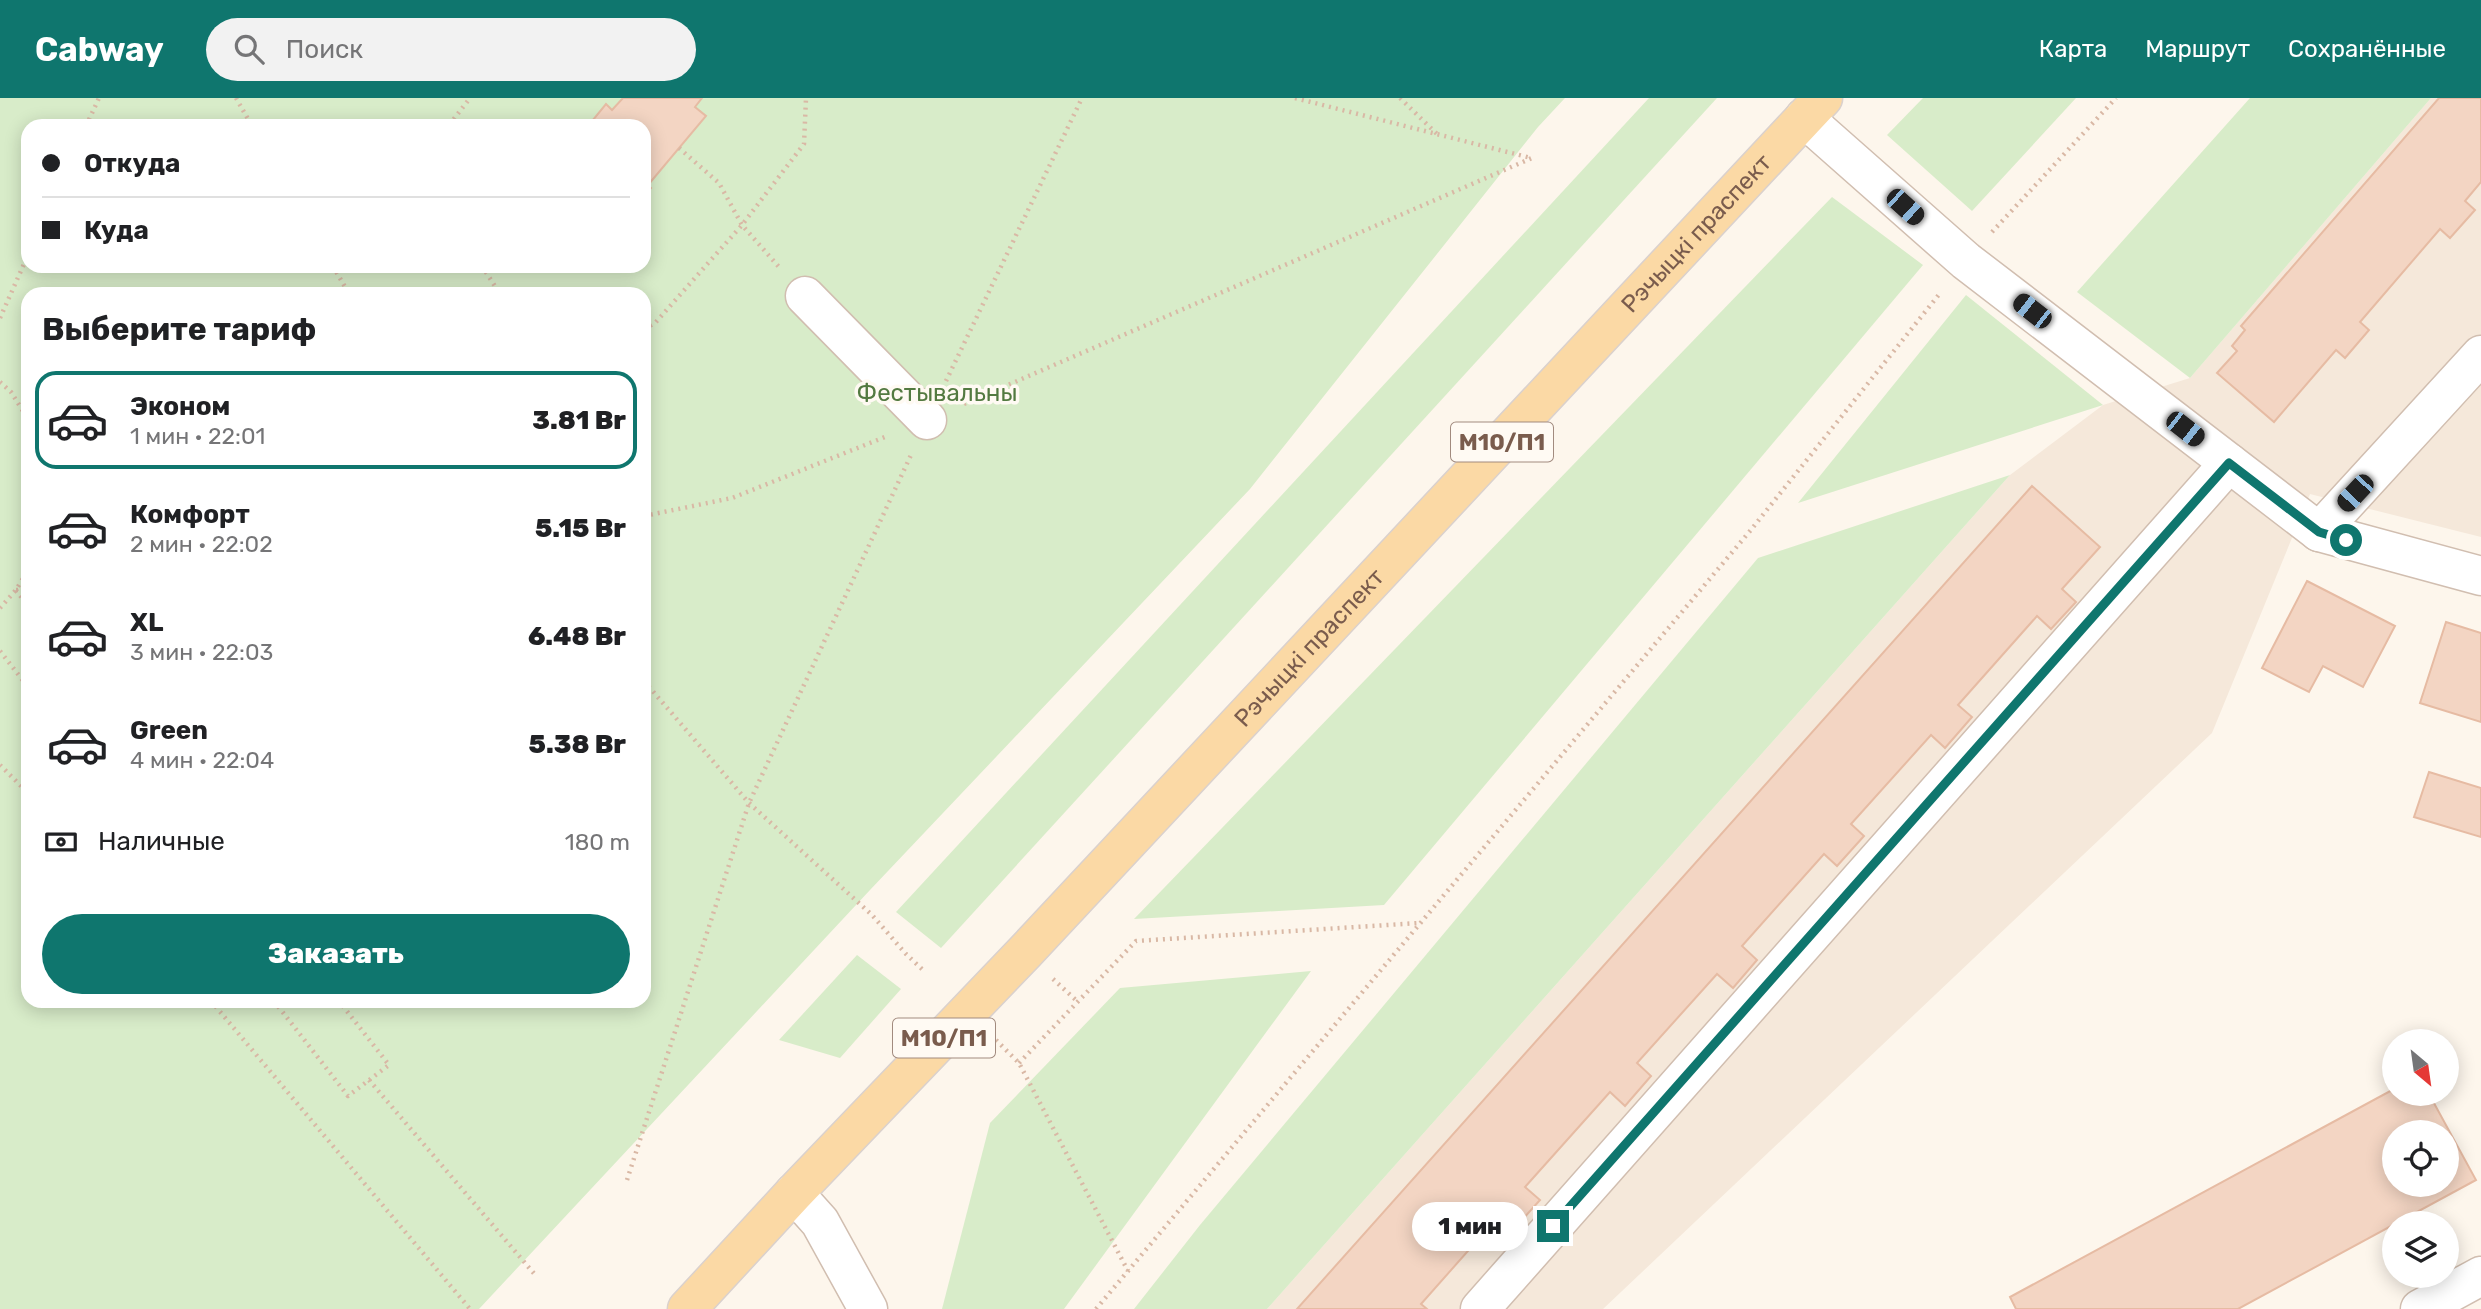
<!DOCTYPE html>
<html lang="ru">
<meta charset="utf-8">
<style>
body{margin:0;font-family:Rubik,sans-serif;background:#f2f2f2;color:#202124;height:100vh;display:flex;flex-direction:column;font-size:26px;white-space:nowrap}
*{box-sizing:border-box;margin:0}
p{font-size:23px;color:#757577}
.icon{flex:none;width:38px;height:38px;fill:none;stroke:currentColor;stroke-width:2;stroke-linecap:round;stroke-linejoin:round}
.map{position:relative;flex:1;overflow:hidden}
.details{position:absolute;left:21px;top:189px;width:630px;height:721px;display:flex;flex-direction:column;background:#fff;border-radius:21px;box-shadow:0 4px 18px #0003}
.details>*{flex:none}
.hud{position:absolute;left:21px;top:21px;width:630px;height:154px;border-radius:21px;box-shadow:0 4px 18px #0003;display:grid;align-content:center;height:154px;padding:0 21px;background:#fff}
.needle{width:46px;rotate:151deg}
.controls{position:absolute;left:2382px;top:931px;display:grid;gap:14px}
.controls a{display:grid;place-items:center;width:77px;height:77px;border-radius:50%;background:#fff;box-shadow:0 4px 18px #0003;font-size:35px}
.end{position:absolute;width:32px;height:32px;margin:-16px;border:9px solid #0f766e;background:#fff;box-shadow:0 0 0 4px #fff}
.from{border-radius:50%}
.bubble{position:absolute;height:49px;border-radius:24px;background:#fff;box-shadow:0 4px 18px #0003;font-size:23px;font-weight:800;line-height:49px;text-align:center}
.car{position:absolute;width:21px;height:42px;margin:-21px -10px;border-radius:9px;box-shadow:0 0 5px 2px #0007;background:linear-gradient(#222 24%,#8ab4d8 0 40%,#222 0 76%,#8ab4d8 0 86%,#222 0)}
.hud b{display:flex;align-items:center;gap:24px;height:66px;font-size:26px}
.hud b+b{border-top:2px solid #e0e0e0}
.hud i{width:18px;height:18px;background:#202124}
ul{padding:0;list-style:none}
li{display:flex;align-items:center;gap:21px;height:98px;margin:0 14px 10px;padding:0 7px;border:4px solid transparent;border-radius:21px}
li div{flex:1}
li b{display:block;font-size:26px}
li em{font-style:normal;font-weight:800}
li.selected{border-color:#0f766e}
li>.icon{width:63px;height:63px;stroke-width:1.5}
h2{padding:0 21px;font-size:32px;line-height:84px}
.pay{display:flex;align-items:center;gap:18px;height:77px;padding:0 21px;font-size:26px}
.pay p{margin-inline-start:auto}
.action{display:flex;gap:14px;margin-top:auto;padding:14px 21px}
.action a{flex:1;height:80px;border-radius:42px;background:#0f766e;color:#fff;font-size:28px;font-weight:800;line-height:80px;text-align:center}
header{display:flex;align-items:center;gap:42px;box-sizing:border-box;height:98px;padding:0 35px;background:#0f766e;color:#fff}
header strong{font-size:33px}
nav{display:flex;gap:38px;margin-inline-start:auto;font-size:24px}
.search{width:490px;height:63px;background:#f2f2f2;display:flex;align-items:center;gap:18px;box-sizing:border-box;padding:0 24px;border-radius:38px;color:#757577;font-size:26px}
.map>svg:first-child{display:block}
</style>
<header>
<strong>Cabway</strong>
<div class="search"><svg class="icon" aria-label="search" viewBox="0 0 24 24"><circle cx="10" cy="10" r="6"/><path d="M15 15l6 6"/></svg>Поиск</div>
<nav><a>Карта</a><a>Маршрут</a><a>Сохранённые</a></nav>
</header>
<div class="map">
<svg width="2481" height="1211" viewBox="0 0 2481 1211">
<rect width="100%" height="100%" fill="#fdf6ec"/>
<polygon fill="#f5e8da" points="2431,0 2481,0 2481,439 2310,396 2212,635 1603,1211 1267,1211 2010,377 2103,307 2190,280"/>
<g fill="#d8ecc9" fill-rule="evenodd">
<path d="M0,0H1565L1538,29L1250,391L870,792L479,1211H0ZM28,28H644V168H28ZM28,196H644V903H28Z"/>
<polygon points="1649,0 1717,0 941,850 896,814"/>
<polygon points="1923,0 2076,0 1972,113 1887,37"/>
<polygon points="2250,0 2431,0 2190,280 2077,194"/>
<polygon points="1832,99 1923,167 1384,807 1134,821"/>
<polygon points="1966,197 2103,307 1798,405"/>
<polygon points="2010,377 1267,1211 1134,1211 1200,1127 1758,460"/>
<polygon points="857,857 901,891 840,960 779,942"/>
<polygon points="1311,873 1064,1211 942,1211 990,1025 1120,890"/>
</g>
<g fill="#f3d5c3" stroke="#e6bba3" stroke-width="2" fill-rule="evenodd">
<polygon points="623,0 702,0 695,9 706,18 648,87 651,90 644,98 644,28 588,28 606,6 612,12"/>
<polygon points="2439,0 2481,0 2481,84 2465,103 2475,112 2450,140 2440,131 2360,224 2369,232 2345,260 2336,252 2274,324 2217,275 2237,253 2232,248 2245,232 2241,228"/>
<polygon points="2032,388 2100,449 2062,491 2076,504 2051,531 2037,518 1958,607 1972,619 1945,650 1931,637 1851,726 1864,738 1837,768 1824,756 1742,848 1757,862 1733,890 1717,876 1637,965 1651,978 1625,1008 1610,994 1525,1089 1540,1102 1513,1132 1498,1119 1421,1206 1427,1211 1297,1211"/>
<polygon points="2307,483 2395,528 2363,589 2323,568 2309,594 2262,570"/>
<polygon points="2446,524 2481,535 2481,624 2420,605"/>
<polygon points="2429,674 2481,690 2481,739 2414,719"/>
<path d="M2394,991V996H2429L2476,1082L2238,1211H2016L2010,1199ZM2394,1034H2446V1087H2394Z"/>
</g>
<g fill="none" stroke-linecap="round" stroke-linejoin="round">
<g stroke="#d1beb0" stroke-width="41">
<g id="minor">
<polyline points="1804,20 1966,163 2319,434 2481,257"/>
<polyline points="805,198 927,322"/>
<polyline points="2319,434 2481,478"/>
<polyline points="794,1095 820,1124 868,1211"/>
<polyline points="1480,1211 2229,365"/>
<polyline points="2420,1211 2481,1178"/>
</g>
</g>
<g stroke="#dad1cd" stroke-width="41">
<g id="major">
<path id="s1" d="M687,1211L794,1095L1025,854L1823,0"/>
</g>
</g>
<g stroke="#d9b8a5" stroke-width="4.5" stroke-dasharray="2 5" stroke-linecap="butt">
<polyline points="236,0 252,28"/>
<polyline points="1295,0 1531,60"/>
<polyline points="1400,0 1437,36"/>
<polyline points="86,28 99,0"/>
<polyline points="453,28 453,22 470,0"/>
<polyline points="679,50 719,85 742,127 779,169"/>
<polyline points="1992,134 2116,0"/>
<polyline points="333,168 349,196"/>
<polyline points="482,168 500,196"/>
<polyline points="0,220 28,157"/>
<polyline points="644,231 655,225 742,127 804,46 806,0"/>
<polyline points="946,283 1082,0"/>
<polyline points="0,284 11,294 28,321"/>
<polyline points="964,306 1532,60"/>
<polyline points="644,418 732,400 885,339"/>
<polyline points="16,492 28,508"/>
<polyline points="16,492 28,492"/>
<polyline points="0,510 16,492 28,472"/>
<polyline points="0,553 28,589"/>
<polyline points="644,583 749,705 872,817 906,856 924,873"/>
<polyline points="0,667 28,695"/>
<polyline points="1053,881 1078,904"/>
<polyline points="211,903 470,1211"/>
<polyline points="274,903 348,998 389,967 339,903"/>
<polyline points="996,942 1019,965 1128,1173"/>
<polyline points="1019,965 1136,843 1419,825"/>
<polyline points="369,982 537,1179"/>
<polyline points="627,1082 749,705 911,357"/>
<polyline points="1096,1211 1750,433 1941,194"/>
</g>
<use href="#minor" stroke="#fff" stroke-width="38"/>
<use href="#major" stroke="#fbd9a5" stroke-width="38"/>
</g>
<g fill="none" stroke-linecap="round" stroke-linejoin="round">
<polyline stroke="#0f766e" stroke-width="9" points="1553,1128 2229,365 2319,434 2346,442"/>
</g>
<g text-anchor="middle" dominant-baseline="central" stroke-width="7" stroke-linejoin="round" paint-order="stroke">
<g fill="#fffaf3" stroke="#a28b7f" stroke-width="2">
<rect x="1451" y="324.5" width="102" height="39" rx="5"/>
<rect x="893" y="920.5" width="102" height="39" rx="5"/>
</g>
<g font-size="23" font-weight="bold" fill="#7a5c4d">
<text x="1502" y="344">М10/П1</text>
<text x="944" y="940">М10/П1</text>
</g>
<g font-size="24" fill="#7a5c4d" stroke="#fffaf3">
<text stroke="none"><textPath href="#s1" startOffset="1475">Рэчыцкі праспект</textPath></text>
<text stroke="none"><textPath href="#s1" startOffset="908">Рэчыцкі праспект</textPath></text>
</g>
<g font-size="24" fill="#537a41" stroke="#fffaf3">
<text x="937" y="295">Фестывальны</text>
</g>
</g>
</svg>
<div class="controls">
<a><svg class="needle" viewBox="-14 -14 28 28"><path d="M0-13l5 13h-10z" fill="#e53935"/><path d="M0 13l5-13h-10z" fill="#757577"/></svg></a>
<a><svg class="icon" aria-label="locate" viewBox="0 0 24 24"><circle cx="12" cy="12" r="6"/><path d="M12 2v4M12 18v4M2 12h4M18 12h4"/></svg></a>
<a><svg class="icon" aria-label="layers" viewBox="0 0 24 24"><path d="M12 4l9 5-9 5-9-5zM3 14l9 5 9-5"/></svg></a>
</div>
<i class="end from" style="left:2346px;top:442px"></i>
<i class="end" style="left:1553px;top:1128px"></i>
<div class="bubble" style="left:1412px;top:1104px;width:116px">1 мин</div>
<i class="car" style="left:1905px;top:109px;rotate:132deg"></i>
<i class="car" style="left:2032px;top:213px;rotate:308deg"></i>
<i class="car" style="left:2185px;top:331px;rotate:128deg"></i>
<i class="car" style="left:2355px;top:395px;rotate:223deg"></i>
<div class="hud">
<b><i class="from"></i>Откуда</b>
<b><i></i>Куда</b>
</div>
<section class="details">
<h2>Выберите тариф</h2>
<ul>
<li class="selected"><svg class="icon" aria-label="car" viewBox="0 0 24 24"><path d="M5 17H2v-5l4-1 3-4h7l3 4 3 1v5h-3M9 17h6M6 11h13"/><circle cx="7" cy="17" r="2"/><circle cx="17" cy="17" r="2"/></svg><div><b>Эконом</b><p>1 мин · 22:01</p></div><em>3.81 Br</em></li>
<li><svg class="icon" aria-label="car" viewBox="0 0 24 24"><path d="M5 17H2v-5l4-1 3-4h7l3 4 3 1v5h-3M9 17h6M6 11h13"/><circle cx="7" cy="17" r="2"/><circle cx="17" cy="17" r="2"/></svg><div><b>Комфорт</b><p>2 мин · 22:02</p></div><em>5.15 Br</em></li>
<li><svg class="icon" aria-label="car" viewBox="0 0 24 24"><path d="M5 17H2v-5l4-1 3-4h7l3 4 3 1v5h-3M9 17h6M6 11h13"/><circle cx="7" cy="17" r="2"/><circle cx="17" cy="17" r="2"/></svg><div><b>XL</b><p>3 мин · 22:03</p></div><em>6.48 Br</em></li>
<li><svg class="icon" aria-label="car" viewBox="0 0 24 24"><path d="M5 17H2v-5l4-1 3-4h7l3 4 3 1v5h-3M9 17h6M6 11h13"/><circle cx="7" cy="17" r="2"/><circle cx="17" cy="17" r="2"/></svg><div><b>Green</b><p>4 мин · 22:04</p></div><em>5.38 Br</em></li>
</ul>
<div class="pay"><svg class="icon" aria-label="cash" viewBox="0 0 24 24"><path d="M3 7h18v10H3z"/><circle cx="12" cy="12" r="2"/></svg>Наличные<p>180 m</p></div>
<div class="action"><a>Заказать</a></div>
</section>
</div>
